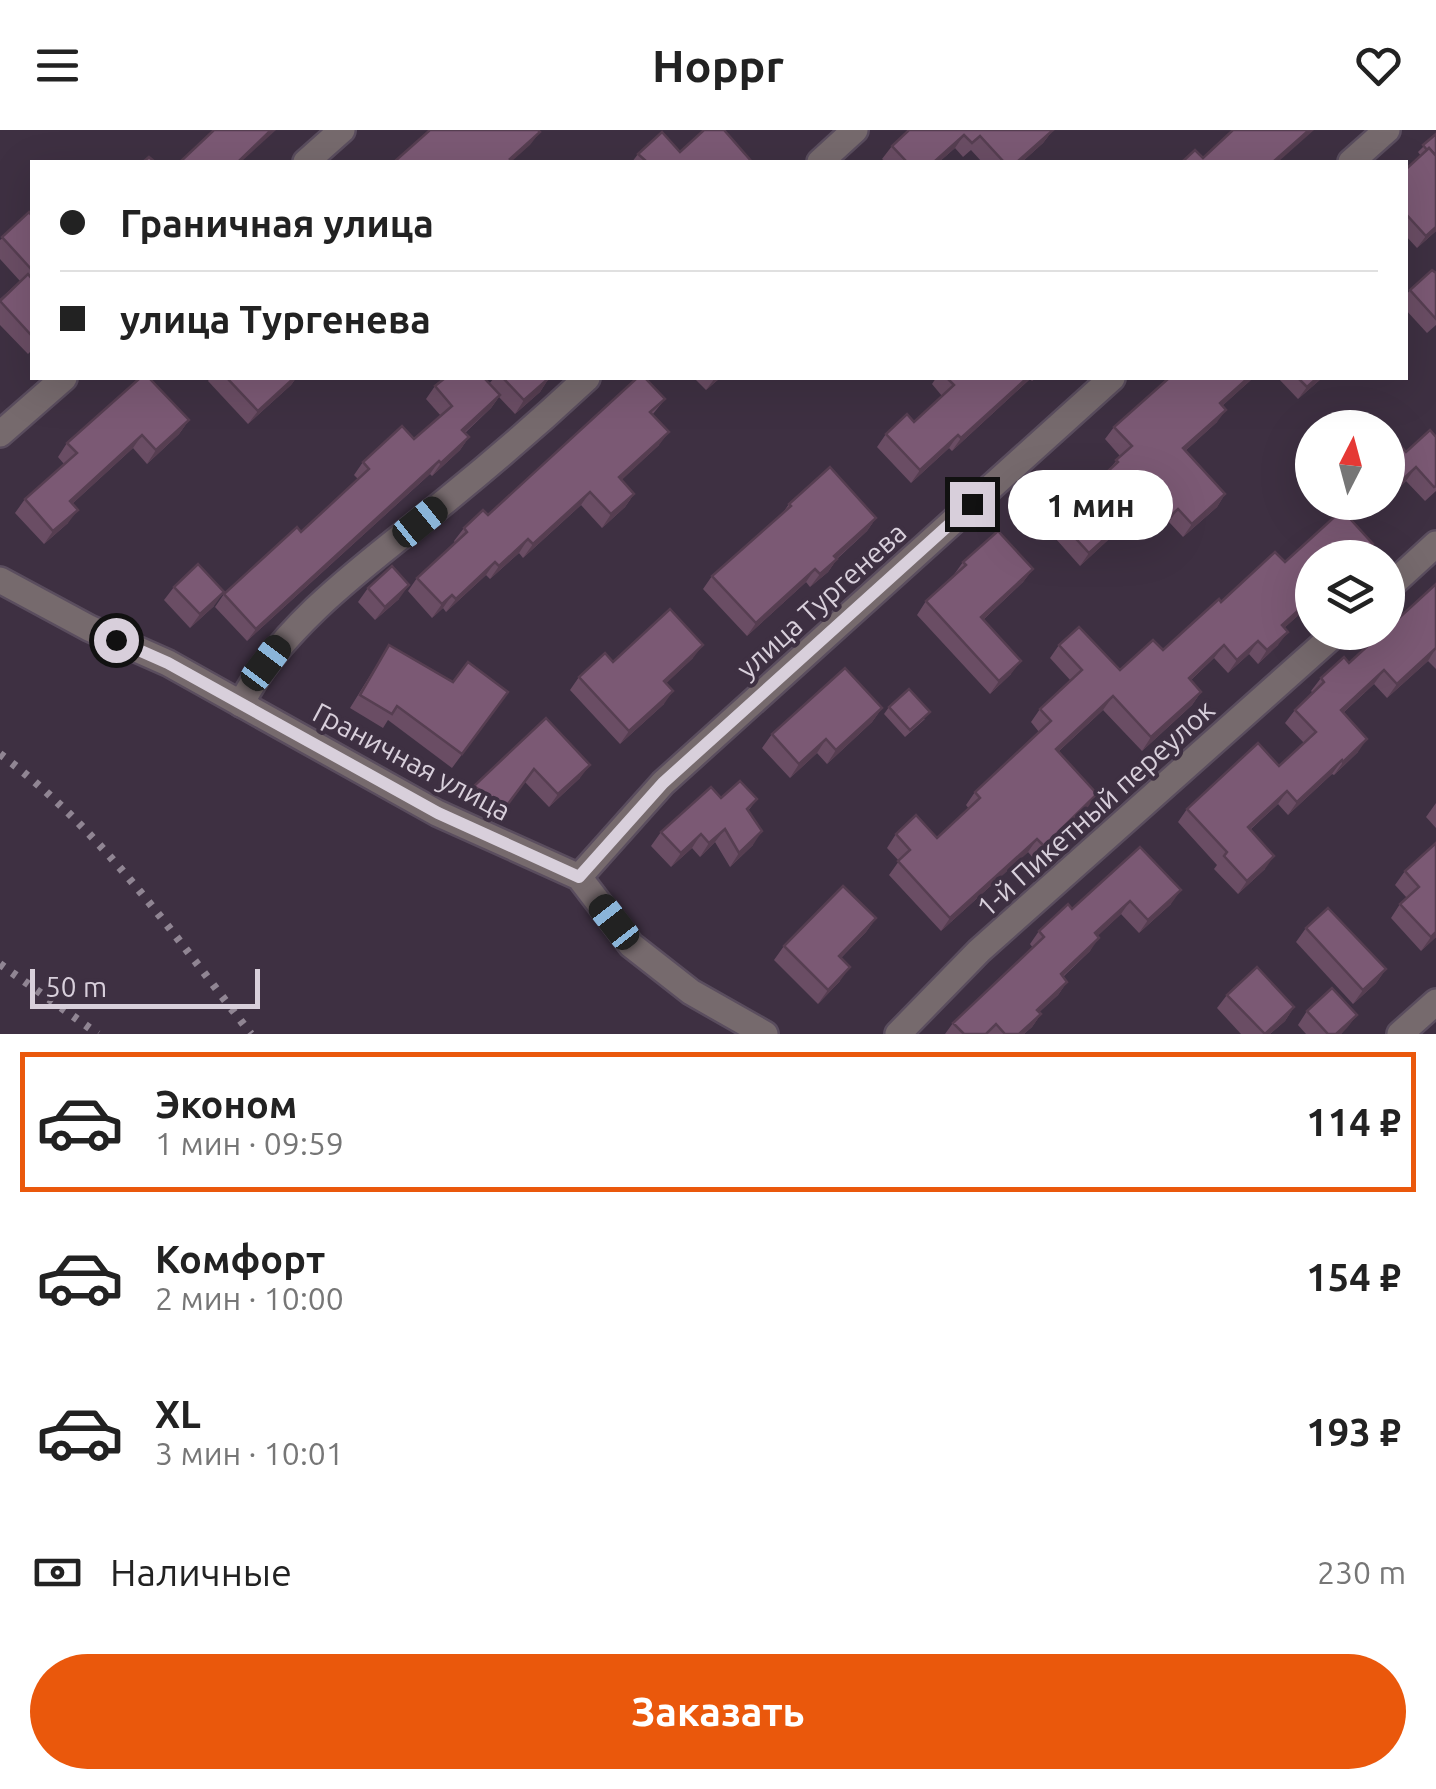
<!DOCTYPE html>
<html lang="ru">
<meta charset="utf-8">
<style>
body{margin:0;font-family:Ubuntu,sans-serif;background:#f2f2f2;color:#222;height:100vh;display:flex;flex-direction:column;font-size:38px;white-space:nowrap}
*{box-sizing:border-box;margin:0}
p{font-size:32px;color:#767676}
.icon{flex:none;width:55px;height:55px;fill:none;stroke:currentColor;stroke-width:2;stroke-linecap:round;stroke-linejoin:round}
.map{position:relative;height:904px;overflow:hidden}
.side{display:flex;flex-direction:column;background:#fff;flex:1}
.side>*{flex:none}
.guide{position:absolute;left:30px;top:30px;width:1378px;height:220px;border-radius:0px;box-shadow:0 10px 40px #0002;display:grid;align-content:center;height:220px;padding:0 30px;background:#fff}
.needle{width:65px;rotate:6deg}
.tools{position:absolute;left:1295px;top:280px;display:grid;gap:20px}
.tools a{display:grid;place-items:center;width:110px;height:110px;border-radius:50%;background:#fff;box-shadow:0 10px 40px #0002;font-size:50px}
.scale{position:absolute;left:30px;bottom:25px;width:230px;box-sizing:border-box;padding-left:10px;border:5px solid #d8cfdb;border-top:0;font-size:28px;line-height:35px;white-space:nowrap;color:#d8cfdb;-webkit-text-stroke:8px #3e3042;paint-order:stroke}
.end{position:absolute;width:45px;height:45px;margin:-22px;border:12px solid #d8cfdb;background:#111;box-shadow:0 0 0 5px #111}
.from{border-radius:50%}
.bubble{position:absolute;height:70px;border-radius:35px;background:#fff;box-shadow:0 10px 40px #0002;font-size:32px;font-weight:700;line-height:70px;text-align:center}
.car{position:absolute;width:30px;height:60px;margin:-30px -15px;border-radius:12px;box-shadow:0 0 8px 2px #0007;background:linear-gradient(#222 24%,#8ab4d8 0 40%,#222 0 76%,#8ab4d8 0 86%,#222 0)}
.guide b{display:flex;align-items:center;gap:35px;height:95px;font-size:38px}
.guide b+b{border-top:2px solid #e0e0e0}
.guide i{width:25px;height:25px;background:#222}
ul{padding:18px 0 0;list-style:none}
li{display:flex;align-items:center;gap:30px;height:140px;margin:0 20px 15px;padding:0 10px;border:5px solid transparent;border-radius:0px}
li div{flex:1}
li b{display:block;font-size:38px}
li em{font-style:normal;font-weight:700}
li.selected{border-color:#ea580c}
li>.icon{width:90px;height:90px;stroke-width:1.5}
.pay{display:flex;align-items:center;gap:25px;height:110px;padding:0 30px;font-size:38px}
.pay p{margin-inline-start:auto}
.button{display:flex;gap:20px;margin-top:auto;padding:20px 30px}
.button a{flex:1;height:115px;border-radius:60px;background:#ea580c;color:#fff;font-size:40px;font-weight:700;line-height:115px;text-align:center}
header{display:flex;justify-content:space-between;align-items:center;height:130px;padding:0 30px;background:#fff;font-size:45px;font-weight:700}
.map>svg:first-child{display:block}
</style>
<header><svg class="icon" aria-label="menu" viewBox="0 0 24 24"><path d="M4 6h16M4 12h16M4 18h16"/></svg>Hoppr<svg class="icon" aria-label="heart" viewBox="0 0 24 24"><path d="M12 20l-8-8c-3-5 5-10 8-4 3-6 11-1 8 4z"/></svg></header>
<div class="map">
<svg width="1436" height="904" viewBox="0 0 1436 904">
<rect width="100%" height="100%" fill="#3e3042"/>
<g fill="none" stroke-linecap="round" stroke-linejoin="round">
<g stroke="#5a4d5e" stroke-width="30">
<g id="minor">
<polyline points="306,32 342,0"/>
<polyline points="820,32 855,0"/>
<polyline points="1351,32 1387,0"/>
<polyline points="0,304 64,248"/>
<polyline points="0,450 89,498 168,533 437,683 579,747 631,815 691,862 765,904"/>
<polyline points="1388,458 1436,414"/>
<path d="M241,574C282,492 378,426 448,369C496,330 542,290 587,248"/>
<polyline points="579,747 663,653 1112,248"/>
<polyline points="898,904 979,821 1337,502"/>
<polyline points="1400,904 1436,872"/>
</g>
</g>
<use href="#minor" stroke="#766a6d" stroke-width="25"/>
<g stroke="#908593" stroke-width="8" stroke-dasharray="5 10" stroke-linecap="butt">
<path d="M0,624C102,700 174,805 251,904"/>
<polyline points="0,834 98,904"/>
</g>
</g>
<g fill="#6a4d64">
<polygon points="909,0 1053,0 1043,13 1022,32 982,32 971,20 963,27 955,18 939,32 886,32 882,29 892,16"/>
<polygon points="1436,4 1436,101 1417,118 1405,105 1405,40 1421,26 1418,22"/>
<polygon points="680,22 752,32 632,32 638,24"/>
<polygon points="32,86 32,220 28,224 0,195 0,169 20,151 0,129 0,110"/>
<polygon points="1436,143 1436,195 1427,203 1405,179 1405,167 1410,160"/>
<polygon points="210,248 296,248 291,255 248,294 208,251"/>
<polygon points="494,248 549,248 540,262 515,284 499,267 491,278 465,303 469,307 460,320 432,346 430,344 247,511 215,477 224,464 301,402 358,349 354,345 363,332 414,309 441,286 426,269 435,256 489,254"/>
<polygon points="694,248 720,248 706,260"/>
<polygon points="936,248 1036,248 1032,251 1030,249 952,321 949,318 911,353 877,317 886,304 914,292 942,266 932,254"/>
<polygon points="1169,248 1253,248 1222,276 1217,292 1185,321 1225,364 1217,377 1183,407 1169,392 1157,403 1138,382 1080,436 1048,400 1057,388 1109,340 1120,326 1105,309 1114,297"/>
<polygon points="1278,248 1322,248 1298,269"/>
<polygon points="665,269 653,284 659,315 621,350 634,364 625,377 602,398 581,375 523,428 519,423 490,449 486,445 446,482 443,478 432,488 408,461 417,448 455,413 454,411 464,398 488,385"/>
<polygon points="189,290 179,304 147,334 133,318 72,374 68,393 44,414 15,383 25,369 64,334 58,327 67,313"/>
<polygon points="1436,307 1436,361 1425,371 1406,351 1390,366 1388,364 1388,327 1406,322"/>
<polygon points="789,374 876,388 867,401 837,429 828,442 810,457 806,452 747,506 703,459 712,446 782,384"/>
<polygon points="1373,414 1364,428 1312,428 1312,473 1284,498 1278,515 1258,534 1249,524 1228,543 1214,528 1191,550 1201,562 1192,575 1142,621 1103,580 1058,622 1088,677 1034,729 1028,722 941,801 889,745 899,731 887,718 896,704 937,708 969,679 966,675 975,662 1039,602 1031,592 1040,579 1071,551 1050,528 1059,515 1120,540 1163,520 1221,472 1285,432"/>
<polygon points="963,432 1033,439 1023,452 983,490 1011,544 990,564 917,485 926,471 953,446"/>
<polygon points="1436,454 1436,539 1428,531 1387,568 1374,554 1343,583 1358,622 1334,645 1332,644 1288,685 1278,674 1250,700 1265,739 1238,764 1214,739 1217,735 1178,692 1187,679 1279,636 1304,613 1285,593 1295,580 1313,563 1311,561 1321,548 1349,533"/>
<polygon points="174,457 214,476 190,498 164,470"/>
<polygon points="368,458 399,469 375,490 358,472"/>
<polygon points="389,515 453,552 508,562 452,638 388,590 383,598 350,578"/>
<polygon points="693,528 666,553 664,574 620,614 570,560 579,547 613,532"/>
<polygon points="889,577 925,589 905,607 884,584"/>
<polygon points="882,578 872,592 827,634 817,623 790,648 762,618 772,604"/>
<polygon points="546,588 580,648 549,677 525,652 495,692 464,669 474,656"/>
<polygon points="721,668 757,669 748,681 753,715 730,737 715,712 700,727 692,718 671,737 651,716 661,702"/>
<polygon points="1436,673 1436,698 1426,687"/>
<polygon points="1436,713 1436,807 1421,821 1391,788 1400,774 1407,768 1395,755 1405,741"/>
<polygon points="1140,717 1171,774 1139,803 1121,784 1097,806 1090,821 1063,847 1067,852 1058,865 1039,882 1041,884 1032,897 1024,904 945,904 953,893 1033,818 1030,814 1039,801 1072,779"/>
<polygon points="876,788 866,802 841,828 840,851 818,874 774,830 784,816"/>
<polygon points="1306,798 1386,839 1376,853 1353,874 1296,812"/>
<polygon points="1227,865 1294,877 1285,891 1270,904 1241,904 1217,878"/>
<polygon points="1307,881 1357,885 1341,904 1306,904 1298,895"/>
</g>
<g fill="#563e51">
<polygon points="271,0 276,0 241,32 237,32"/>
<polygon points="1053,0 1043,13 1022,32 1017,32"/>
<polygon points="1309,0 1314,0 1278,32 1273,32"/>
<polygon points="540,2 530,15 511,32 510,29"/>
<polygon points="964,5 955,18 939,32 934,32"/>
<polygon points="1436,97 1436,101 1417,118 1426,106"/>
<polygon points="294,248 296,248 291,255 248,294 258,281"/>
<polygon points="549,248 540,262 515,284 524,270"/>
<polygon points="715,248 720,248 706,260"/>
<polygon points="1027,248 1031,248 952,321 961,308"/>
<polygon points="1248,248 1253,248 1211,286 1220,273"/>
<polygon points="1317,248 1322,248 1298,269 1307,257"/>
<polygon points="500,265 491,278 453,313 462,300"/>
<polygon points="1226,280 1217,292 1174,331 1183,318"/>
<polygon points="189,290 179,304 147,334 156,320"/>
<polygon points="669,302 659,315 610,361 619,347"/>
<polygon points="142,305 133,318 60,385 70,371"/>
<polygon points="958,305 949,318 911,353 920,340"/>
<polygon points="469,307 460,320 432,346 441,333"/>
<polygon points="439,331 430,344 247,511 256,499"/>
<polygon points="1416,337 1406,351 1390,366 1399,353"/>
<polygon points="590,362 581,375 523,428 533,414"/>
<polygon points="634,364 625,377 602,398 611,384"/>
<polygon points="1225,364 1217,377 1183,407 1192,394"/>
<polygon points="1147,370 1138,382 1080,436 1089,423"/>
<polygon points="1178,379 1169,392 1157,403 1166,390"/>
<polygon points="78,380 68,393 44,414 53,401"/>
<polygon points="876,388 867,401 825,439 834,426"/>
<polygon points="528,409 519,423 490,449 499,436"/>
<polygon points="837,429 828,442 810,457 820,444"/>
<polygon points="495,432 486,445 446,482 456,469"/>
<polygon points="815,439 806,452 747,506 756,493"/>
<polygon points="1033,439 1023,452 971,501 981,487"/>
<polygon points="409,455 399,469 375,490 385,477"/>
<polygon points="224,462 214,476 190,498 200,484"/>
<polygon points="452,465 443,478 432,488 442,474"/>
<polygon points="1312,468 1312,473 1272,509 1282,495"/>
<polygon points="1288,502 1278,515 1258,534 1267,520"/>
<polygon points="1258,511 1249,524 1228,543 1237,530"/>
<polygon points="703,515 693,528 655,564 664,551"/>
<polygon points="1224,515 1214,528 1179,561 1189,548"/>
<polygon points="1436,518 1428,531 1387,568 1397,554"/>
<polygon points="1021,531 1011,544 990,564 999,551"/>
<polygon points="1384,540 1374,554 1331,594 1341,580"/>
<polygon points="673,561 664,574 620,614 629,601"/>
<polygon points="1201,562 1192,575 1142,621 1151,607"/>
<polygon points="1113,566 1103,580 1046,633 1056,619"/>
<polygon points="882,578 872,592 827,634 836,620"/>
<polygon points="826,609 817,623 790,648 799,634"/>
<polygon points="1367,609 1358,622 1334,645 1343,632"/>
<polygon points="1342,630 1332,644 1288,685 1297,672"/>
<polygon points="590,635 580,648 549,677 558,664"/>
<polygon points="1287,661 1278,674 1238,710 1248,697"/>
<polygon points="1097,664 1088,677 1034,729 1044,716 1067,692"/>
<polygon points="725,699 715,712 700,727 709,713"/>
<polygon points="762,701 753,715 730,737 739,723"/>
<polygon points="701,704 692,718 671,737 681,723"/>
<polygon points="1037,709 1028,722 941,801 950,788"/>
<polygon points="1274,726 1265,739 1238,764 1247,751"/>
<polygon points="1181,760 1171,774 1139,803 1148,790"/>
<polygon points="1130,771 1121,784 1086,817 1095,803"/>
<polygon points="876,788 866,802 829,840 839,826"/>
<polygon points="1436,802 1436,807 1421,821 1431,807"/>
<polygon points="1099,808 1090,821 1051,857 1061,844"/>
<polygon points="850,837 840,851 818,874 828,860"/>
<polygon points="1386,839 1376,853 1353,874 1363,860"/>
<polygon points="1067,852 1058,865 1028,893 1037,880"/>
<polygon points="1294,877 1285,891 1270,904 1265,904"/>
<polygon points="1041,884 1032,897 1024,904 1019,904"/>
<polygon points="1357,885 1347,898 1341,904 1336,904"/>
</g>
<g fill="#7b5974" stroke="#563e51" stroke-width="2.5">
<polygon points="214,0 271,0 238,32 180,32"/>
<polygon points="430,0 538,0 540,2 510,29 514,32 394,32"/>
<polygon points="704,0 724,0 752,32 647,32 638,24 662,2 680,22"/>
<polygon points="909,0 1053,0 1017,32 1004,32 980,6 972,13 964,5 934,32 907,32 892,16"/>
<polygon points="1233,0 1309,0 1273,32 1182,32 1195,20 1203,28"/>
<polygon points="1436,4 1436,26 1429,18 1427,20 1423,15"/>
<polygon points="1429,18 1436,26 1436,97 1426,106 1405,83 1405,40"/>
<polygon points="149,27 155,32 143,32"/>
<polygon points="29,82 32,86 32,140 2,107"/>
<polygon points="1432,140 1436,143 1436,189 1410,160"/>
<polygon points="28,144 32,149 32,206 0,171"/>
<polygon points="140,248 149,248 189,290 156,320 142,305 70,371 78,380 53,401 25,369 77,323 67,313"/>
<polygon points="227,248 294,248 258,281"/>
<polygon points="445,248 484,248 500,265 462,300 469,307 441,333 439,331 256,499 224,464 297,397 301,402 369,339 363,332 402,296 414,309 452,276 435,256"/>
<polygon points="503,248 549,248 524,270"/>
<polygon points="637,248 645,248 665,269 650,282 669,302 619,347 634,364 611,384 590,362 533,414 528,409 499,436 495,432 456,469 452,465 442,474 417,448 467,402 464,398 483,380 488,385"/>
<polygon points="947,248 1027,248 961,308 958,305 920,340 886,304 907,284 914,292 954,255"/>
<polygon points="1169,248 1248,248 1220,273 1226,280 1183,318 1225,364 1192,394 1178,379 1166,390 1147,370 1089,423 1057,388 1118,332 1116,330 1132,316 1114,297"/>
<polygon points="1298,248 1317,248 1307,257"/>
<polygon points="1430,300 1436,307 1436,356 1434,357 1416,337 1399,353 1388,340 1388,327 1400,315 1406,322"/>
<polygon points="830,337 876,388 834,426 837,429 820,444 815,439 756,493 712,446 791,376 789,374"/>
<polygon points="1342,380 1373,414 1358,428 1312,428 1312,468 1282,495 1288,502 1267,520 1258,511 1237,530 1224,515 1189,548 1201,562 1151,607 1113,566 1056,619 1097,664 1044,716 1037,709 950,788 898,731 910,720 896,704 916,685 937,708 980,668 975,662 1051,591 1040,579 1082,540 1059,515 1079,497 1120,540 1153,510 1163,520 1219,469 1221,472 1275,422 1285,432"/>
<polygon points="998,401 1033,439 981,487 1021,531 999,551 926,471 966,435 963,432"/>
<polygon points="198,434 224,462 200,484 174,457"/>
<polygon points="392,436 409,455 385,477 368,458"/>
<polygon points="1436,454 1436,518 1397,554 1384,540 1341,580 1367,609 1343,632 1342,630 1297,672 1287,661 1248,697 1274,726 1247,751 1224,726 1227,722 1187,679 1258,613 1279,636 1316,602 1295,580 1324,552 1321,548 1344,527 1349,533 1383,502 1388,502 1388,498"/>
<polygon points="670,479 703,515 664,551 673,561 629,601 579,547 605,523 613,532"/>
<polygon points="389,515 453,552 468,532 508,562 462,624 397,576 392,584 360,565"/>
<polygon points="845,538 882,578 836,620 826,609 799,634 772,604"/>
<polygon points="909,559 930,582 910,600 889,577"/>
<polygon points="546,588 590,635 558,664 534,639 505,678 474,656"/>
<polygon points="740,651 757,669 747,679 762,701 739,723 725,699 709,713 701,704 681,723 661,702 711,657 721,668"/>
<polygon points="1436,713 1436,802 1431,807 1400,774 1419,757 1405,741"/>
<polygon points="1140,717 1181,760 1148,790 1130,771 1095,803 1099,808 1061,844 1067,852 1037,880 1041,884 1019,904 1005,904 996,894 986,904 964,904 953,893 1044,807 1039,801 1068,774 1072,779"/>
<polygon points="843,756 876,788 839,826 850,837 828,860 784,816"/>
<polygon points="1328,778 1386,839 1363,860 1306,798"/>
<polygon points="1257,837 1294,877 1265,904 1227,865"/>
<polygon points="1332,858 1357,885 1336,904 1328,904 1307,881"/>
</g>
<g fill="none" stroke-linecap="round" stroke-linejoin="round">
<polyline stroke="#d8cfdb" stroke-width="12" points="116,510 168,533 438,683 579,747 663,653 972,374"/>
</g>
<g text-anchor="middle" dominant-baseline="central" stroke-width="8" stroke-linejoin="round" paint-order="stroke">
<g font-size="28" fill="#d8cfdb" stroke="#3e3042">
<text transform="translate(821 470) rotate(-42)">улица Тургенева</text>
<text transform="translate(412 631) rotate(28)">Граничная улица</text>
<text transform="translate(1095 678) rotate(-42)">1-й Пикетный переулок</text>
</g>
</g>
</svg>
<div class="tools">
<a><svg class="needle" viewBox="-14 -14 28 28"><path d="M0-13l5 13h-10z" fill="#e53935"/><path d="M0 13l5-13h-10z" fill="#767676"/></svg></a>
<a><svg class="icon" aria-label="layers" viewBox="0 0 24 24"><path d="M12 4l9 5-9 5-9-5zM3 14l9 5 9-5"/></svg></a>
</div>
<div class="scale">50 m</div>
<i class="end from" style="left:116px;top:510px"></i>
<i class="end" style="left:972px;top:374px"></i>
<div class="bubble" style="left:1008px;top:340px;width:165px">1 мин</div>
<i class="car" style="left:420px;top:392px;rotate:51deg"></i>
<i class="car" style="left:266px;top:533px;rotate:37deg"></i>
<i class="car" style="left:614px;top:792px;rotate:322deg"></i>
<div class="guide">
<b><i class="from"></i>Граничная улица</b>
<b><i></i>улица Тургенева</b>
</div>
</div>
<section class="side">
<ul>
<li class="selected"><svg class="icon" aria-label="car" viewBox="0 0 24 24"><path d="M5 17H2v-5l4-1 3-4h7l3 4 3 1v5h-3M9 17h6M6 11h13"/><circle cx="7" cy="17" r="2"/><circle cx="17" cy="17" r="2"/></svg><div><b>Эконом</b><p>1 мин · 09:59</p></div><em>114 ₽</em></li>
<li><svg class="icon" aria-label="car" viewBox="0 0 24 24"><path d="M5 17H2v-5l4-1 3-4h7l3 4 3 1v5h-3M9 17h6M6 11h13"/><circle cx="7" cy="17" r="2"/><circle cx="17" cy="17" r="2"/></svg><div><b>Комфорт</b><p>2 мин · 10:00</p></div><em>154 ₽</em></li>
<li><svg class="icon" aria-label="car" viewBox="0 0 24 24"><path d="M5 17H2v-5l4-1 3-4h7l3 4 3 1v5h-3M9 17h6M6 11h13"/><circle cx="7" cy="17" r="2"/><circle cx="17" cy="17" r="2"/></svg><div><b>XL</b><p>3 мин · 10:01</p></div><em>193 ₽</em></li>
</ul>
<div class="pay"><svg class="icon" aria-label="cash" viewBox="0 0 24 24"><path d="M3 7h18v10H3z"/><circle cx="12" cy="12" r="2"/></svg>Наличные<p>230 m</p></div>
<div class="button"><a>Заказать</a></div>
</section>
